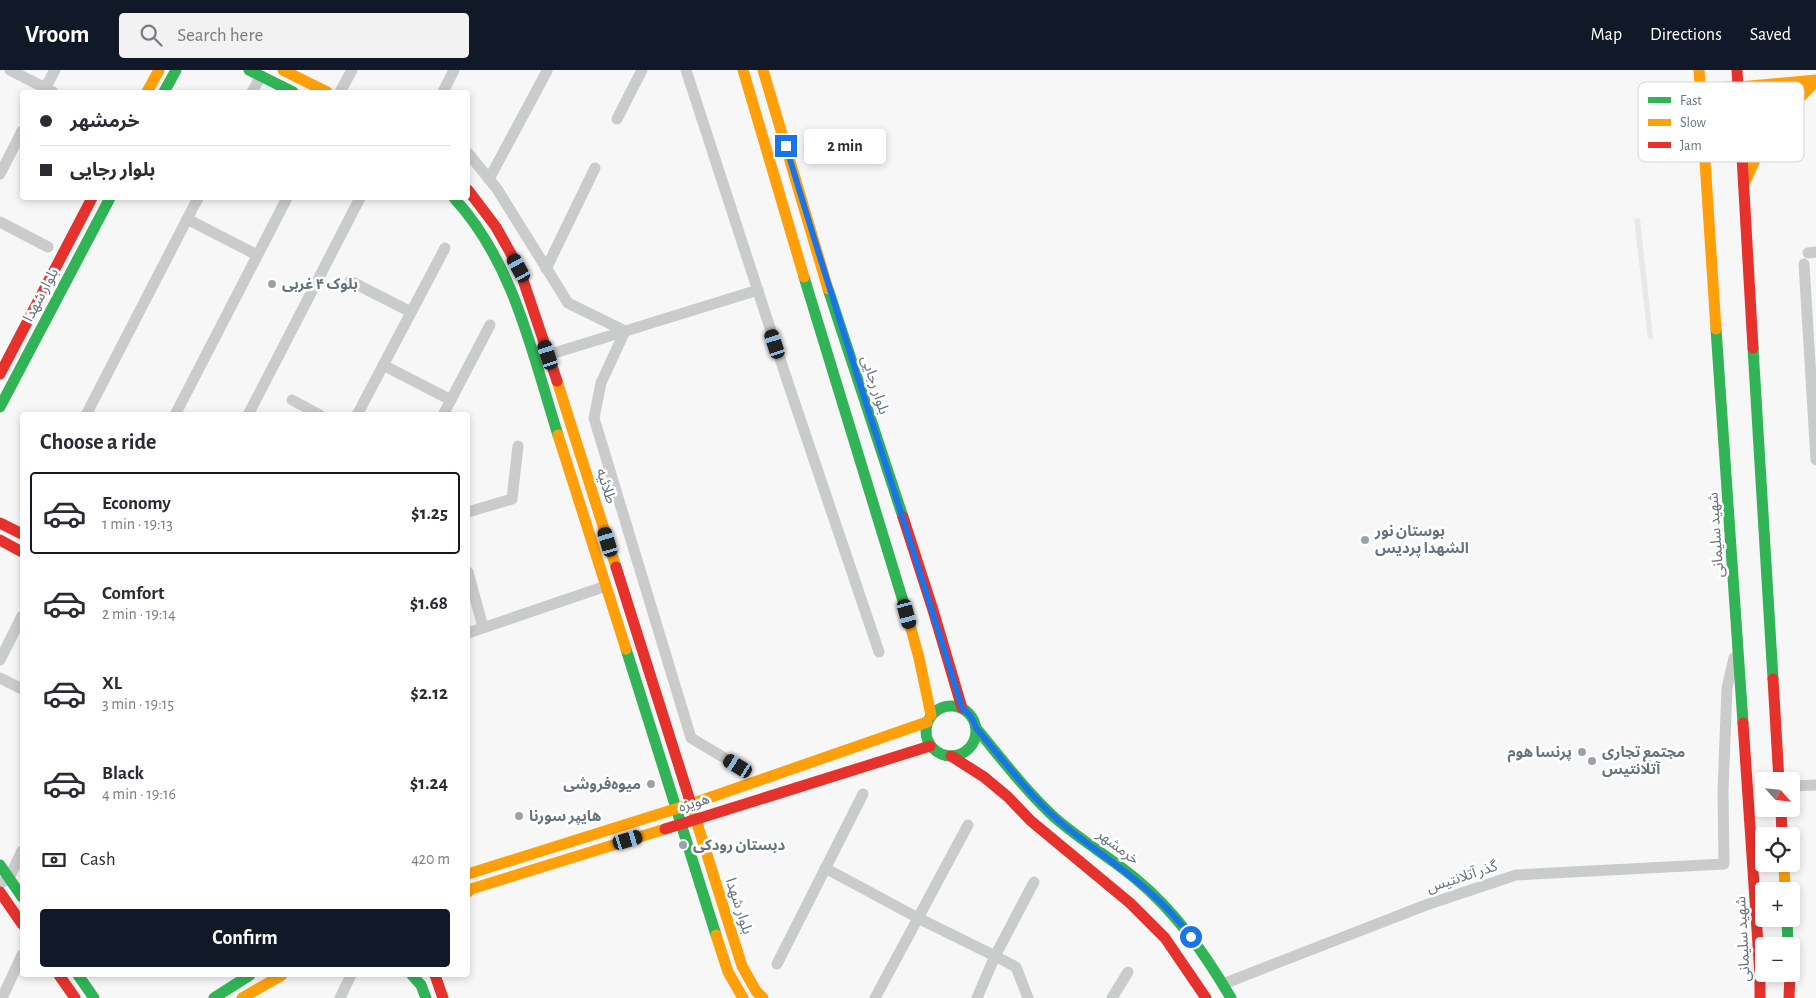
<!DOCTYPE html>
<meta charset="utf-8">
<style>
body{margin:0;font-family:"Alegreya Sans","Noto Sans Arabic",sans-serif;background:#f2f2f3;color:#2b2b33;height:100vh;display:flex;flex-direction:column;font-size:19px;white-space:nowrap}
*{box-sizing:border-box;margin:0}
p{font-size:16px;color:#7c7c81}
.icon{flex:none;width:28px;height:28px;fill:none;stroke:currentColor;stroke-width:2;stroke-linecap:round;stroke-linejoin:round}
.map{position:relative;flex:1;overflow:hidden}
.panel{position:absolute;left:20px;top:342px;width:450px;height:565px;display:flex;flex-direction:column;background:#fff;border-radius:5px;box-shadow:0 2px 8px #0003}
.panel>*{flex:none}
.hud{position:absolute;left:20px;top:20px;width:450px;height:110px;border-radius:5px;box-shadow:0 2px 8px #0003;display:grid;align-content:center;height:110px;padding:0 20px;background:#fff}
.needle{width:32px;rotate:117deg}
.controls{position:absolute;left:1755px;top:702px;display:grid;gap:10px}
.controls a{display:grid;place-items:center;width:45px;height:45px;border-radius:5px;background:#fff;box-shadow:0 2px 8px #0003;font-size:25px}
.end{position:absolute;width:22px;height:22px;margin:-11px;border:6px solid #1a73e8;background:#fff;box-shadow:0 0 0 2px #fff}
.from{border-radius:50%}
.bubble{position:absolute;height:35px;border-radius:5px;background:#fff;box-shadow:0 2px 8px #0003;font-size:16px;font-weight:600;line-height:35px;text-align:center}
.car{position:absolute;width:15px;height:30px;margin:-15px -8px;border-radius:6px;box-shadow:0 0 4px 1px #0007;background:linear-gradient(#222 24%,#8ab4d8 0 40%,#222 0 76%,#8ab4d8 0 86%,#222 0)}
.hud b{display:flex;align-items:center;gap:18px;height:48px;font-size:19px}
.hud b+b{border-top:1px solid #e1e1e2}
.hud i{width:12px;height:12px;background:#2b2b33}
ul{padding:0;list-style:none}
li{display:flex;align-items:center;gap:15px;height:82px;margin:0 10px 8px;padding:0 10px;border:2px solid transparent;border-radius:5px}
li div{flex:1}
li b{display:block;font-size:19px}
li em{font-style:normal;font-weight:600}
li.current{border-color:#111827}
li>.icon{width:45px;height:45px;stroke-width:1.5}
h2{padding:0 20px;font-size:22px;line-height:60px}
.pay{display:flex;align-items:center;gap:12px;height:55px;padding:0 20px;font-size:19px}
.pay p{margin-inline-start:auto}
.button{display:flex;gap:10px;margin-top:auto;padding:10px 20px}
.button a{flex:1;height:58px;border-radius:5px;background:#111827;color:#fff;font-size:20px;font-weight:600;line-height:58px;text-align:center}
header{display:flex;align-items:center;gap:30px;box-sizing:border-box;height:70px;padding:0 25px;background:#111827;color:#fff}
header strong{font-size:24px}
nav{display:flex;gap:28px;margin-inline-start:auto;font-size:18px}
.search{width:350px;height:45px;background:#f2f2f3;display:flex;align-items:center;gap:12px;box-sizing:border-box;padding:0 18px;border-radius:5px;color:#7c7c81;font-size:19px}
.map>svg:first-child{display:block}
</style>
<header>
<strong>Vroom</strong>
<div class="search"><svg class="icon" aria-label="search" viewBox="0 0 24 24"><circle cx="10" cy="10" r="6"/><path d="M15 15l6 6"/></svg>Search here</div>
<nav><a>Map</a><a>Directions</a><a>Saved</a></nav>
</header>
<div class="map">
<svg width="1816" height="928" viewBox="0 0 1816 928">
<rect width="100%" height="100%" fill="#f7f7f7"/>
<polygon fill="#e6e9e5" points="1640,148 1653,268 1648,269 1634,149"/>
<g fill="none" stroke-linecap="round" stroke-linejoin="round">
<g stroke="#cacccc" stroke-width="11">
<polyline points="10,0 53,22"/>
<polyline points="686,0 787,310 879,582"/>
<polyline points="43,22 55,0"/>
<polyline points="252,22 261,6"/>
<polyline points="340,22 352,0"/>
<polyline points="443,22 454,0"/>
<polyline points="617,49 642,0"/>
<polyline points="468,83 497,119 568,233 625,261 601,313 594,348 691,668 738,696"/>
<polyline points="0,104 22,61"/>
<polyline points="489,109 547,1"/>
<polyline points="187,149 257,185"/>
<polyline points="0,152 48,177"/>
<polyline points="1808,183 1816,182"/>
<polyline points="1804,194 1816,390"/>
<polyline points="546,199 595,98"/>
<polyline points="350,211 411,242"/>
<polyline points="548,285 758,220"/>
<polyline points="383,295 451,330"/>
<polyline points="292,330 320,345"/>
<polyline points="86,345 198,128"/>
<polyline points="175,345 287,128"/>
<polyline points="248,345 360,128"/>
<polyline points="357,345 445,178"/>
<polyline points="443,345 490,255"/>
<polyline points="468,442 512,429 518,376"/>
<polyline points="468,502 483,557"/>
<polyline points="468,563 606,516"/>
<polyline points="0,590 22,546"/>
<polyline points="0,608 22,619"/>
<polyline points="1791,716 1816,715"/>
<polyline points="825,798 918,848 995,886 977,928"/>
<polyline points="0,814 9,808 22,781"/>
<polyline points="777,894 863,724"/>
<polyline points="1223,914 1426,835 1516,805 1724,794 1723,721 1727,618 1734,588"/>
<polyline points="2,928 22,885"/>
<polyline points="340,928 351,905"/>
<polyline points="875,928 968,755"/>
<polyline points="1028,928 1016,897 995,886 1034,812"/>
<polyline points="1112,928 1128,902"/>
</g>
<g stroke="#30b455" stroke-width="11">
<polyline points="249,0 293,22"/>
<polyline points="1700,18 1739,17"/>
<polyline points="164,22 176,0"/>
<path d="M454,128C514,193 532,283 558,365"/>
<polyline points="804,207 907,544"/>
<polyline points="828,219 903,447"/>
<polyline points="1716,259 1743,653"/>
<polyline points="1753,278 1773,609"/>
<polyline points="0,337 110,128"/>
<polyline points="626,579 716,865"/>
<circle cx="951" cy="661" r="25"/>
<path d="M976,658C1001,688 1025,720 1054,747C1080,770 1110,787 1136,809C1176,842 1205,884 1231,928"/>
<polyline points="0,795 22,827"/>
<polyline points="1787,849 1788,876"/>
<polyline points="78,905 94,928"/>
<polyline points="412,905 421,915 426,928"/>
<polyline points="214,928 250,905"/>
</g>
<g stroke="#ff9f0a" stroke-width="11">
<polyline points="283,0 327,22"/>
<polyline points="743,0 804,207"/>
<polyline points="763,0 828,219"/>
<polyline points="1699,0 1716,259"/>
<polyline points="1739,17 1816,10"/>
<polyline points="147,22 159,0"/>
<polyline points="1746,110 1764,70 1786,42 1816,11"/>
<polyline points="557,311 616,497"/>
<polyline points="558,365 626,579"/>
<polyline points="907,544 919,588 931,645"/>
<polyline points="691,734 742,896 756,921 763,928"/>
<polyline points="1784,794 1785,821"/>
<polyline points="468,804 691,734 927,652"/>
<polyline points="468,822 471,819 665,759"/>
<polyline points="716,865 728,902 743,928"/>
<polyline points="242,928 282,905"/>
</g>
<g stroke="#e5322d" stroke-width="11">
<polyline points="1737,0 1753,278"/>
<polyline points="468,120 496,157 519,198 557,311"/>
<polyline points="0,304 92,128"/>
<polyline points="903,447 933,540 962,638"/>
<polyline points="0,453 22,464"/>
<polyline points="0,470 22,482"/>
<polyline points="616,497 691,734"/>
<polyline points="1773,609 1779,711"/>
<polyline points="1743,653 1760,904 1760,928"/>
<polyline points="951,686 984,707 1008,727 1031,751 1130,833 1165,868 1206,928"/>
<polyline points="1781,739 1782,766"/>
<polyline points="665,759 930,676"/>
<polyline points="0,822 22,854"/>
<polyline points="59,905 75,928"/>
<polyline points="435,905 443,928"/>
<polyline points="1789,928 1790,904"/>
</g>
</g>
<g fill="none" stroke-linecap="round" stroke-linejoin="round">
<path stroke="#1a73e8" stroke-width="6" d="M786,76C842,264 905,450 962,638C970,644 973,649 976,658C1005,692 1032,729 1066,757C1111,793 1156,819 1191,867"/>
</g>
<g fill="#99a2a8" stroke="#fff" stroke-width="2">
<circle cx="272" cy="214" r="5"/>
<circle cx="1365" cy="470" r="5"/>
<circle cx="1582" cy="682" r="5"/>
<circle cx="1592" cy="691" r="5"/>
<circle cx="651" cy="714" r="5"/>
<circle cx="519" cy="746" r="5"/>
<circle cx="683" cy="775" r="5"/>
</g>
<g text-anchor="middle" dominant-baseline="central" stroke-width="5" stroke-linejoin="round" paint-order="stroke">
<g font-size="15" font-weight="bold" fill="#66747e" stroke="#fff" text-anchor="start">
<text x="282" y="214">بلوک ۴ غربی</text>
<text x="1375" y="461">بوستان نور<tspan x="1375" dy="17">الشهدا پردیس</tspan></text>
<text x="1572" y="682" text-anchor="end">پرنسا هوم</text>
<text x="1602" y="682">مجتمع تجاری<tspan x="1602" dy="17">آتلانتیس</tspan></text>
<text x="641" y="714" text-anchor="end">میوه‌فروشی</text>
<text x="529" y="746">هایپر سورنا</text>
<text x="693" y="775">دبستان رودکی</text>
</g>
<g font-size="15" fill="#66747e" stroke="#fff">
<text transform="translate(41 225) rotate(-62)">بلوار شهدا</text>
<text transform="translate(875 315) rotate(72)">بلوار رجایی</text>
<text transform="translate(606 416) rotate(72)">طلائیه</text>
<text transform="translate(1716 465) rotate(-94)">شهید سلیمانی</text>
<text transform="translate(694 733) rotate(-17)">هویزه</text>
<text transform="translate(1118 777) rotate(37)">خرمشهر</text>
<text transform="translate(1462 807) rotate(-18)">گذر آتلانتیس</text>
<text transform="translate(739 836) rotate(72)">بلوار شهدا</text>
<text transform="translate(1743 869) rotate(-93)">شهید سلیمانی</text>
</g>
</g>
<rect x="1638" y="12" width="166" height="80" rx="8" fill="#fff" stroke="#d1d5d8" stroke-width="1"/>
<rect x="1648" y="27" width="23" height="6" fill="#30b455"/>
<rect x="1648" y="49" width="23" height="7" fill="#ff9f0a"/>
<rect x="1648" y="72" width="23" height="6" fill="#e5322d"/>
<g font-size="14" fill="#66747e">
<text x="1680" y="35">Fast</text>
<text x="1680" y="57">Slow</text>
<text x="1680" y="80">Jam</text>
</g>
</svg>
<div class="controls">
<a><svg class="needle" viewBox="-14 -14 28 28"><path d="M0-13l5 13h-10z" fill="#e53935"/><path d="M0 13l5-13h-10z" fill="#7c7c81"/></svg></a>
<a><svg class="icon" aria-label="locate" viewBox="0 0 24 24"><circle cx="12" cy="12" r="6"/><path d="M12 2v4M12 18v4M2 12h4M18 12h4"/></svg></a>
<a>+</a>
<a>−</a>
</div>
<i class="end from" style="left:1191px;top:867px"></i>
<i class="end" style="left:786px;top:76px"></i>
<div class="bubble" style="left:804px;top:59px;width:82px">2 min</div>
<i class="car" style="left:519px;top:198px;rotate:331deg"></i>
<i class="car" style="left:775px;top:274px;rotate:342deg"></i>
<i class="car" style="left:548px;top:285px;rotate:342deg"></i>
<i class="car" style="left:608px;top:472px;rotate:343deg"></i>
<i class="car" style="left:907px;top:544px;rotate:165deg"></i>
<i class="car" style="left:738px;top:696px;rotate:301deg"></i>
<i class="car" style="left:628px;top:770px;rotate:73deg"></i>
<div class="hud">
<b><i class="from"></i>خرمشهر</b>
<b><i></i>بلوار رجایی</b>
</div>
<section class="panel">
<h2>Choose a ride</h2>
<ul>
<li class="current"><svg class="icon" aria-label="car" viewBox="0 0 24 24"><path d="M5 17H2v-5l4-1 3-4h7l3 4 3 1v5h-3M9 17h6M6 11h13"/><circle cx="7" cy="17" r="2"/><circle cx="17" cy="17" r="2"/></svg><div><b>Economy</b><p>1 min · 19:13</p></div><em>$1.25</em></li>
<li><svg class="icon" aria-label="car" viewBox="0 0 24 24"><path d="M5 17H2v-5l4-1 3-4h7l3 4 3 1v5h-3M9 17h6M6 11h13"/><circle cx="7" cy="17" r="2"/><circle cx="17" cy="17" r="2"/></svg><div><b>Comfort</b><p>2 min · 19:14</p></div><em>$1.68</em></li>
<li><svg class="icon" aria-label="car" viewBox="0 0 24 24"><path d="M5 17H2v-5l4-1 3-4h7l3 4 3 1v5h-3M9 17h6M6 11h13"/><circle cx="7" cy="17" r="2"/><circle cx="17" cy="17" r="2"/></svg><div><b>XL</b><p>3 min · 19:15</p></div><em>$2.12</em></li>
<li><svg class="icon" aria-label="car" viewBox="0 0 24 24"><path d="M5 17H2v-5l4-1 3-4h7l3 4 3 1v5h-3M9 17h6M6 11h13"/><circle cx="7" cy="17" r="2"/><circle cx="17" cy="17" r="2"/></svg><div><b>Black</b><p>4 min · 19:16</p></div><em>$1.24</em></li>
</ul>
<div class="pay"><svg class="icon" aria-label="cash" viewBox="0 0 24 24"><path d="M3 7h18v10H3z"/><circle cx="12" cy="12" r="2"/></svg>Cash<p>420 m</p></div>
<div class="button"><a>Confirm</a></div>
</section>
</div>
